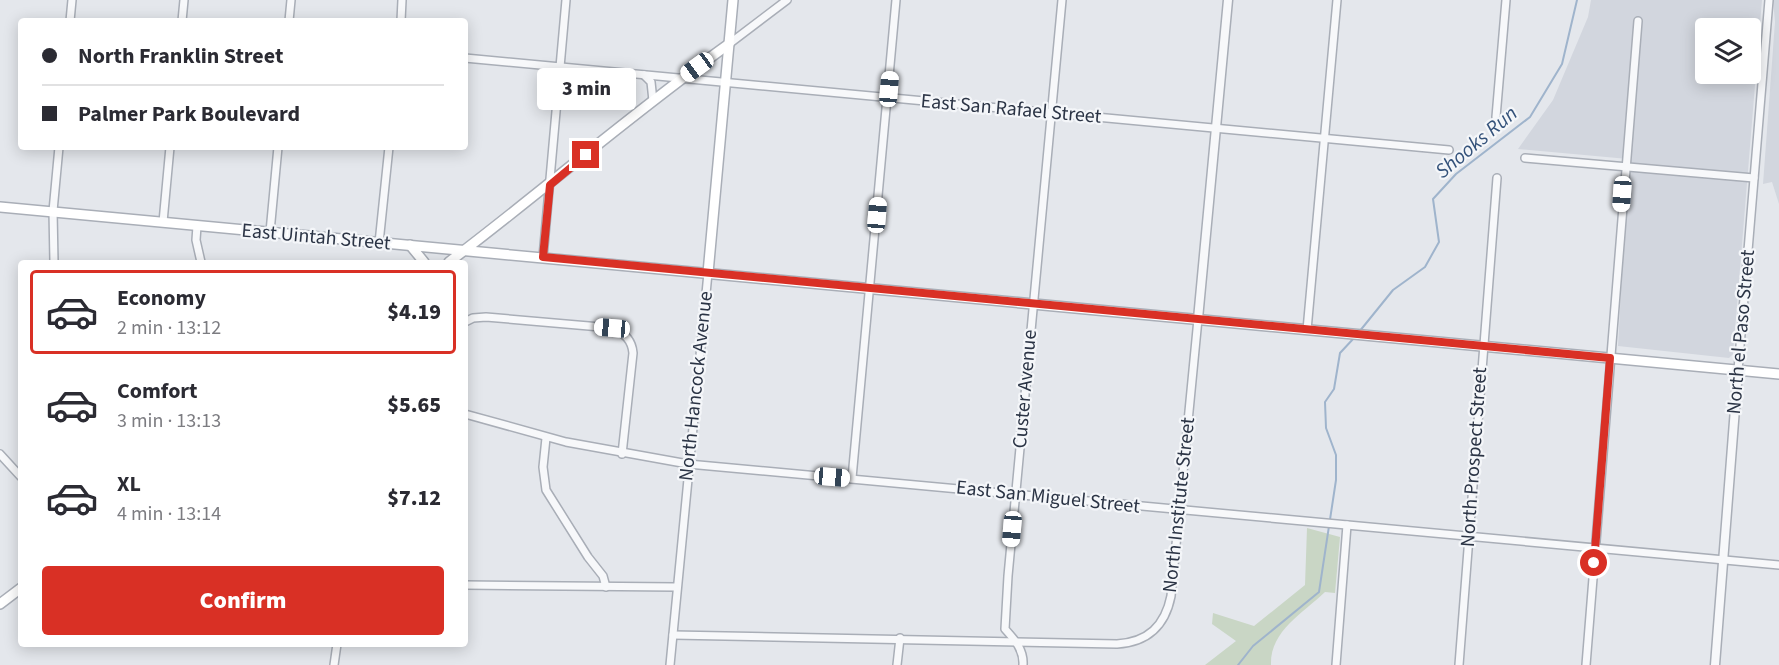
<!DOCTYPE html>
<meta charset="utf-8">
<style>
body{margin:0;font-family:"Source Sans 3",sans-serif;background:#f7f7f7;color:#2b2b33;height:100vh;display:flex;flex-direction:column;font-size:22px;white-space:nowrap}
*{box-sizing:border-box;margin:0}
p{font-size:20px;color:#7c7c81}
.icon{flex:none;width:33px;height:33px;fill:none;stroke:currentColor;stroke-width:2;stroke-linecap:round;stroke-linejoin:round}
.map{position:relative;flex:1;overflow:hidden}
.details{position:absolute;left:18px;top:260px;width:450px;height:387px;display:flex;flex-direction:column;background:#fff;border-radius:6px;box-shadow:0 3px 15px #0003}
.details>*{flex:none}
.guide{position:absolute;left:18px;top:18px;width:450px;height:132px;border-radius:6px;box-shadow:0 3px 15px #0003;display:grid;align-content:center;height:132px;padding:0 24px;background:#fff}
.tools{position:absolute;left:1695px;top:18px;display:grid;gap:12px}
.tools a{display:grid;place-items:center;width:66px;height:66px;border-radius:6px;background:#fff;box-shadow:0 3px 15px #0003;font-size:30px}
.end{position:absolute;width:27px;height:27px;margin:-14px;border:8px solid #d93025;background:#fff;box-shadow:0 0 0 3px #fff}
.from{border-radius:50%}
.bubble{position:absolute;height:42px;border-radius:6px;background:#fff;box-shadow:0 3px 15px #0003;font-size:20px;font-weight:800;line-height:42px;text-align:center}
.car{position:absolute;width:18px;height:36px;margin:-18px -9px;border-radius:8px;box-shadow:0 0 4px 2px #0007;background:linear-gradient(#fff 24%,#345 0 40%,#fff 0 76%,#345 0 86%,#fff 0)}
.guide b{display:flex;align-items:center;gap:21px;height:57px;font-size:22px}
.guide b+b{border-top:2px solid #e1e1e2}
.guide i{width:15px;height:15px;background:#2b2b33}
ul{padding:10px 0 0;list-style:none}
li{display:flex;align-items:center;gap:18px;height:84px;margin:0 12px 9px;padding:0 12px;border:3px solid transparent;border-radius:6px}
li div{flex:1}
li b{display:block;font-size:22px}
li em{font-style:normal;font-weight:800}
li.current{border-color:#d93025}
li>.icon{width:54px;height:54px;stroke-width:1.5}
.action{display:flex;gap:12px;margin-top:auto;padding:12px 24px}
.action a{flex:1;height:69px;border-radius:6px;background:#d93025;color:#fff;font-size:24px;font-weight:800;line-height:69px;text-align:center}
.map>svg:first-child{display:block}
</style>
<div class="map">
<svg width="1779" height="665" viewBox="0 0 1779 665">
<rect width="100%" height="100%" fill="#e4e7ec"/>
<g fill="#d2d6de" fill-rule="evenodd">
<path d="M1591,0H1762L1733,354L1729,358L1618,346L1628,159L1518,149L1553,100L1588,17ZM1706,28H1750V74H1706Z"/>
<polygon points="1773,0 1779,0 1779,204 1772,182 1763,184 1775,22"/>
</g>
<path fill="#c9d6c5" d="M1307,528L1340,537L1335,593L1325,592C1302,614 1270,631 1271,665H1205L1236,641L1212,624L1213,613L1254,626L1305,585Z"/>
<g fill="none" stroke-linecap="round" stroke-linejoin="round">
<g stroke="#9fb4cc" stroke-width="2">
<polyline points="1359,332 1393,290 1425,267 1439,242 1433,199 1456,174 1530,117 1562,64 1577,0"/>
<polyline points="1238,665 1253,646 1319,592 1336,480 1336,455 1326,428 1325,402 1334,389 1340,353 1354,338"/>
</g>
<g stroke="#a9aeb7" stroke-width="10">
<g id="minor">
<polyline points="70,21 72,0"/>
<polyline points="182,21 184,0"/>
<polyline points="289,21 291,0"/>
<polyline points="401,21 402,0"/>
<polyline points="729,44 787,0"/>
<polyline points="465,58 1449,150"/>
<polyline points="644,75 651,82 653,101"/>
<polyline points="1496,117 1506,0"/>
<polyline points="1525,158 1754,178"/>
<polyline points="163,222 170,147"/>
<polyline points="197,226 196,240 201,262"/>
<polyline points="270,232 278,147"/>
<polyline points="379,243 389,147"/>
<polyline points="543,257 566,0"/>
<polyline points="54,262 53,211 59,147"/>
<path d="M465,322L473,318L486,317L612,328C623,332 632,340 633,353L622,454"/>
<polyline points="1307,330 1337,0"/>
<polyline points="1738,370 1769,0"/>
<polyline points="465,414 566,442 688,464 1779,565"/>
<polyline points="546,438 543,467 546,490 588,557 603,576 606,587"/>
<polyline points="0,454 21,477"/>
<polyline points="852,478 896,0"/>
<polyline points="465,585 676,587"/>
<path d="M673,635L1117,644C1148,642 1165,626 1171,596L1198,319"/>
<polyline points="334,665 337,644"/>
<polyline points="670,665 708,273"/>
<polyline points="897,665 900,638"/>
<path d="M1023,665C1024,650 1015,640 1005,629L1008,576L1062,0"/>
<polyline points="1336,665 1347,525"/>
<polyline points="1459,665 1497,178"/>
<polyline points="1586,665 1638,21"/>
</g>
</g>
<g stroke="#a9aeb7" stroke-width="11">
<g id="tertiary">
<polyline points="1198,319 1228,0"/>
<polyline points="1715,665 1738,370"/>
</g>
</g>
<g stroke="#a9aeb7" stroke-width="12">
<g id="secondary">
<polyline points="0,207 1779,374"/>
<polyline points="410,245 424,262"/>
<path d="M449,262C543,191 632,113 729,44"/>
<polyline points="708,273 733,0"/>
<polyline points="0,604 21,588"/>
</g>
</g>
<use href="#minor" stroke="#f7f8fa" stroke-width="7"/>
<use href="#tertiary" stroke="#f7f8fa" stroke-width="8"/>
<use href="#secondary" stroke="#fff" stroke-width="9"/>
</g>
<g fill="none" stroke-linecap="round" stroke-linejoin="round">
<polyline stroke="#d93025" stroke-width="8" points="586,155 550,185 543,257 1610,358 1594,563"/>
</g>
<g text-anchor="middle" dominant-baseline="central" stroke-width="4.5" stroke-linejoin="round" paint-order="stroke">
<g font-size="20" fill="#2b3445" stroke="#f4f6f9">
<text transform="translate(1011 109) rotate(5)">East San Rafael Street</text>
<text transform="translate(316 237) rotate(5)">East Uintah Street</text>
<text transform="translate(1741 332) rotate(-85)">North el Paso Street</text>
<text transform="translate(696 386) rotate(-84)">North Hancock Avenue</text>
<text transform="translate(1025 389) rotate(-85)">Custer Avenue</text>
<text transform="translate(1474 457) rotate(-86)">North Prospect Street</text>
<text transform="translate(1048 497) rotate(6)">East San Miguel Street</text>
<text transform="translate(1179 505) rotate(-84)">North Institute Street</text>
</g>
<g font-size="21" font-style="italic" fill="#34527a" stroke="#f4f6f9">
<text transform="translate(1476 142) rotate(-40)">Shooks Run</text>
</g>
</g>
</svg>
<div class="tools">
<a><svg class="icon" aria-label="layers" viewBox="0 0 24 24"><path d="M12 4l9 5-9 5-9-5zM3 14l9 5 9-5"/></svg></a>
</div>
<i class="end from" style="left:1594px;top:563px"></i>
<i class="end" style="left:586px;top:155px"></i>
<div class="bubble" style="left:537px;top:68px;width:99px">3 min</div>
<i class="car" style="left:697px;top:67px;rotate:234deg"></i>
<i class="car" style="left:889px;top:89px;rotate:5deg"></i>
<i class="car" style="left:1622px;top:194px;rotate:184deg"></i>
<i class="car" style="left:877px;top:215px;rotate:5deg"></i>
<i class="car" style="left:612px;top:328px;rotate:275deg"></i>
<i class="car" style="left:832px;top:477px;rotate:95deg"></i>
<i class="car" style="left:1012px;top:529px;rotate:185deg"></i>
<div class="guide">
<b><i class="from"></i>North Franklin Street</b>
<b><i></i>Palmer Park Boulevard</b>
</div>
<section class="details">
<ul>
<li class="current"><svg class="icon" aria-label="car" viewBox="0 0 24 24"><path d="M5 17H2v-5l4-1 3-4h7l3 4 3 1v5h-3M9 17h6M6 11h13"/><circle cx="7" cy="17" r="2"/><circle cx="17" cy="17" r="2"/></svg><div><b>Economy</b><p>2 min · 13:12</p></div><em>$4.19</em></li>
<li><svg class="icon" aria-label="car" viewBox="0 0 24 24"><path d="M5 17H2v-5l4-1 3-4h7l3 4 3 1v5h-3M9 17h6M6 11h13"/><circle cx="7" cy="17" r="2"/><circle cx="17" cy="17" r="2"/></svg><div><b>Comfort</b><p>3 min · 13:13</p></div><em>$5.65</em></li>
<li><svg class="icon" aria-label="car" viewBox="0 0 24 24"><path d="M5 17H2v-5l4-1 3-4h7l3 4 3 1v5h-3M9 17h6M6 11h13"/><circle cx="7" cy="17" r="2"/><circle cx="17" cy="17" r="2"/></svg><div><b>XL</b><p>4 min · 13:14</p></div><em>$7.12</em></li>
</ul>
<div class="action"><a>Confirm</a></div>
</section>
</div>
